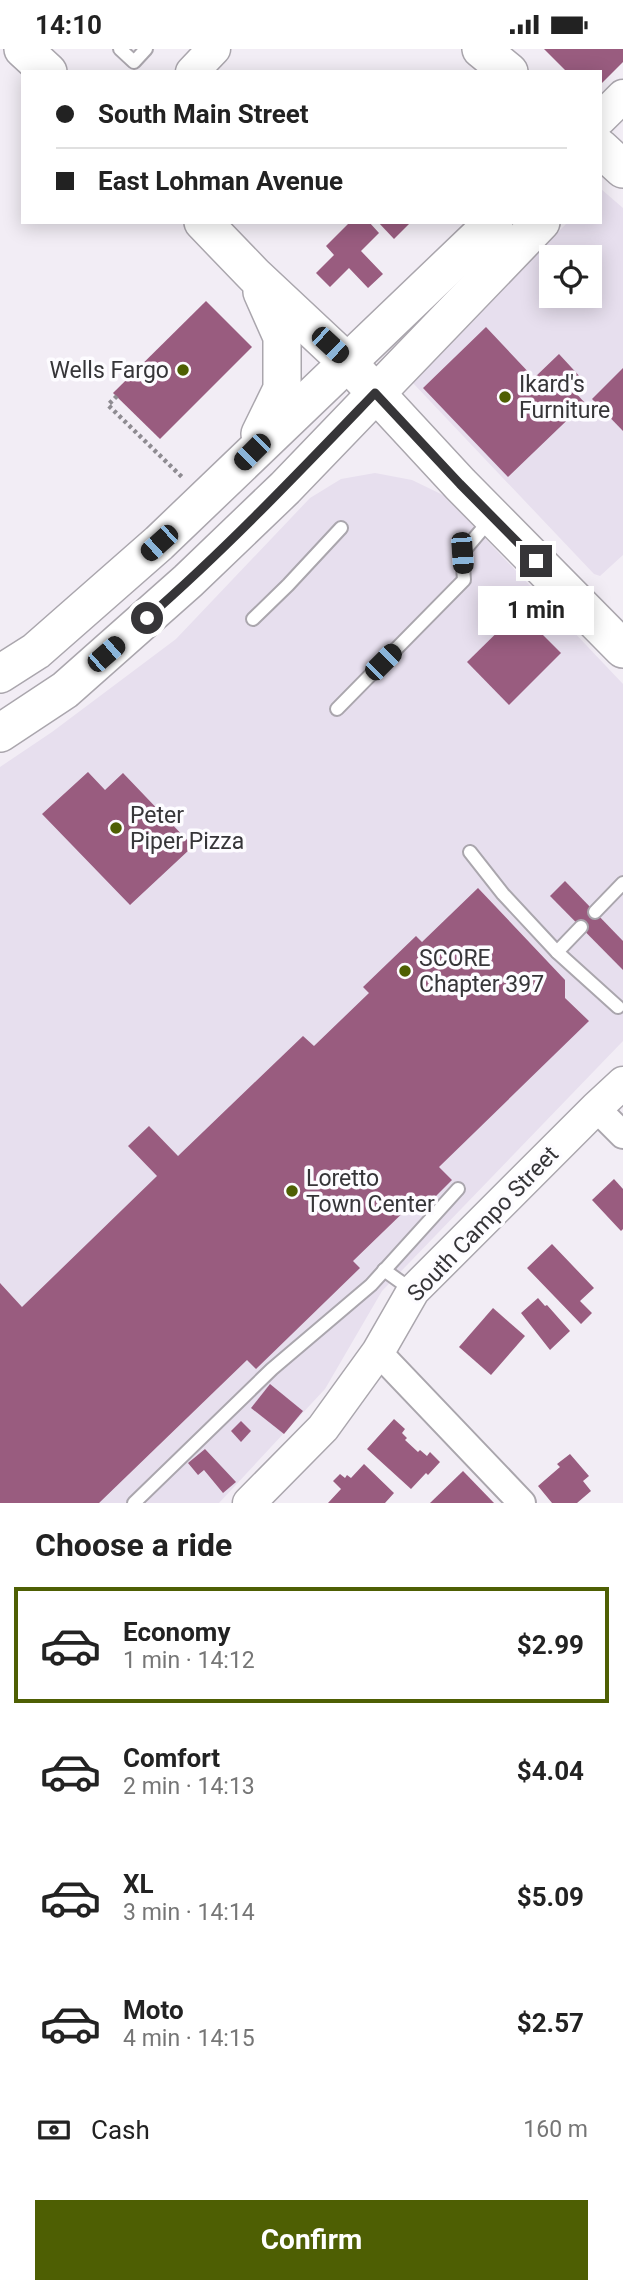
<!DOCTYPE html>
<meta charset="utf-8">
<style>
body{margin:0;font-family:Roboto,sans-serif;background:#f2f2f2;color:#222;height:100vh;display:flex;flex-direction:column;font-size:26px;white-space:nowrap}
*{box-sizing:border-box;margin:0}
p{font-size:23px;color:#767676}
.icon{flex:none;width:38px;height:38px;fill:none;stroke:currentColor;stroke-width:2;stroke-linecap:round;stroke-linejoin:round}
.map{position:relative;height:1454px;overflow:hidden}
.sheet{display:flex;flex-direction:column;background:#fff;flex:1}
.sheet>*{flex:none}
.top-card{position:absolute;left:21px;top:21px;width:581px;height:154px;border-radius:0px;box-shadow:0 4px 18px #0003;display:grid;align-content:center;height:154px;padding:0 35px;background:#fff}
.fabs{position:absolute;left:539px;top:196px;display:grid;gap:14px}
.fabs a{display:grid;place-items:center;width:63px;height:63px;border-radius:0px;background:#fff;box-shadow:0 4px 18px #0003;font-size:35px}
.end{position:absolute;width:32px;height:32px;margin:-16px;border:9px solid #363538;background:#fff;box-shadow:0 0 0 4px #fff}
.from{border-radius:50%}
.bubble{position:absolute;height:49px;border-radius:0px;background:#fff;box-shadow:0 4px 18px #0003;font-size:23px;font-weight:700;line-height:49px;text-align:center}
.car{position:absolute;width:21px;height:42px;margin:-21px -10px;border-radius:9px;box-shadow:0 0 5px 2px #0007;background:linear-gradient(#222 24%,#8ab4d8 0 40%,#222 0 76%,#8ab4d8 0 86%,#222 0)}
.top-card b{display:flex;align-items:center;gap:24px;height:66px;font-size:26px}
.top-card b+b{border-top:2px solid #e0e0e0}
.top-card i{width:18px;height:18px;background:#222}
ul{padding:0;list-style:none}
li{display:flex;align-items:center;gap:21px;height:116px;margin:0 14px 10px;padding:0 21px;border:4px solid transparent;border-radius:0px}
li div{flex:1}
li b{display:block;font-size:26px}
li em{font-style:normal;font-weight:700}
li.on{border-color:#4e5f03}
li>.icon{width:63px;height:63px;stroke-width:1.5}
h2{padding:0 35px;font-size:32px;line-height:84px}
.pay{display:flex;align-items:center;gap:18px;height:77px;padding:0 35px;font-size:26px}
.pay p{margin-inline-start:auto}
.cta{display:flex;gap:14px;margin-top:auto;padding:14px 35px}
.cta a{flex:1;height:80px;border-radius:0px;background:#4e5f03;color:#fff;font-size:28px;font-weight:700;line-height:80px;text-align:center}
.status{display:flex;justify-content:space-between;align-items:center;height:49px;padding:0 35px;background:#fff;direction:ltr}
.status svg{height:19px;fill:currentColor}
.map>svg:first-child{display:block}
</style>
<div class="status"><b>14:10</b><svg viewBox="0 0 49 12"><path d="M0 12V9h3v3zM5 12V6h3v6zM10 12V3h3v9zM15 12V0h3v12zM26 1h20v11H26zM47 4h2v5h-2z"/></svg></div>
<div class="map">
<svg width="623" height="1454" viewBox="0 0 623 1454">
<rect width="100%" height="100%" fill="#f2edf5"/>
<g fill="#e7dfee" fill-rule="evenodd">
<path d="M601,140L623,159V506L600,527L594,525L412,333L414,327L568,173H600ZM551,208H590V247H551Z"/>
<polygon points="375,424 412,431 445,447 623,635 623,992 382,1242 325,1340 219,1454 0,1454 0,718 52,683 176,590 310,449 341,430"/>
</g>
<g fill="#995c7f">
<polygon points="544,0 623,0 623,13 600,36 600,23 567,23"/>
<polygon points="350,173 369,173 379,184 361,202 383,225 368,239 349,219 330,238 316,224 334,206 326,197"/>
<polygon points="378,173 411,173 394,190"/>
<polygon points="206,252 252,298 160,390 113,344"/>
<polygon points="486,278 534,329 559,305 583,331 573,341 585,354 508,428 423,339"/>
<polygon points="623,319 623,382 592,350"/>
<polygon points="519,562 561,604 509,656 467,613"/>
<polygon points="88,723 105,741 123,724 189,793 189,801 130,856 42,765"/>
<polygon points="565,832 623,892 623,921 550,847"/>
<polygon points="478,839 565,931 565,949 589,972 439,1118 452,1131 422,1161 414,1153 353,1212 360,1219 256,1320 247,1311 99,1454 0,1454 0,1234 22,1258 157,1127 128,1097 149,1077 178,1107 303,987 314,997 369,944 363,938 416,887 422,893"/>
<polygon points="614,1130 623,1140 623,1180 621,1182 592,1151"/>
<polygon points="552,1195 594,1239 580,1252 592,1264 581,1275 527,1219"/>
<polygon points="538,1249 545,1257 547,1256 570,1282 550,1301 521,1264"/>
<polygon points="493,1259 525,1287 491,1326 459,1298"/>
<polygon points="270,1335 303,1362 284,1385 251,1359"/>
<polygon points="394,1370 405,1380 402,1384 407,1389 405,1391 418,1403 420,1401 427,1407 430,1403 440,1413 428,1426 426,1424 411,1440 367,1400"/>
<polygon points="241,1372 251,1382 241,1393 231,1382"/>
<polygon points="205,1400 236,1433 223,1444 204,1421 198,1426 188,1414"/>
<polygon points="570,1405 589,1427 583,1432 591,1442 577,1454 552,1454 538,1437 560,1418 557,1415"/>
<polygon points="364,1415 394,1444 385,1454 328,1454 341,1440 333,1432 340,1425 345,1429 347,1426 351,1429"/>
<polygon points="463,1422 494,1454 430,1454"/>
</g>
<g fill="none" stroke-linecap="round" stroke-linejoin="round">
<g stroke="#aaa6ad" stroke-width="16">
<g id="service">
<polyline points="120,0 134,13 146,0"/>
<polyline points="253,570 288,536 341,479"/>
<polyline points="337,660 464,531 462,504 490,471"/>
<polyline points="470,803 503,845 557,903 618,958"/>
<polyline points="595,863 623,834"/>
<polyline points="557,903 581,878"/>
<polyline points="384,1221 412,1241"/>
<polyline points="134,1454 272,1320 371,1236 458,1140"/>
</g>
</g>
<g stroke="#aaa6ad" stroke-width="30">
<g id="minor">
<polyline points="596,1059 623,1086"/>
<polyline points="378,1303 522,1454"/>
</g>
</g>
<g stroke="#aaa6ad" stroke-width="35">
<g id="tertiary">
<polyline points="192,23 214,0"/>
<polyline points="600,70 623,47"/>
<polyline points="249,1454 323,1379 378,1303 413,1242 596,1059 623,1034"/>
</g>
</g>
<g stroke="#aaa6ad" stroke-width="40">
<g id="secondary">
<polyline points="23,0 48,23"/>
<polyline points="481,0 509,23"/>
<polyline points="600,99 623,120"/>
<polyline points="203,173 254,226 348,314 460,435 623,600"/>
<polyline points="260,385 282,340 282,288 262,243"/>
<polyline points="0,625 36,602 159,494 494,173"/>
<polyline points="0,684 65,641 188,532 285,439 541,173"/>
</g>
</g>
<polyline stroke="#8e8b91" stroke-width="4.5" stroke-dasharray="3.5 3.5" stroke-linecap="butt" points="117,347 108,356 184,430"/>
<use href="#service" stroke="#fff" stroke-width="12"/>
<use href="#minor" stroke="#fff" stroke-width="26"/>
<use href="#tertiary" stroke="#fff" stroke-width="32"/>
<use href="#secondary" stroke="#fff" stroke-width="37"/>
</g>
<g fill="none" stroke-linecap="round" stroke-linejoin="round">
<path stroke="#363538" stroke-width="9" d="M147,569C228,498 301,421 375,344L460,435L536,512"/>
</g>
<g fill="#4e5f03" stroke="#fdfcff" stroke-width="2.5">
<circle cx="183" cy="321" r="7"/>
<circle cx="505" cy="348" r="7"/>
<circle cx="116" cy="779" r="7"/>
<circle cx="405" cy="922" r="7"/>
<circle cx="292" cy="1142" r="7"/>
</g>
<g text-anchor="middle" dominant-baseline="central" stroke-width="7" stroke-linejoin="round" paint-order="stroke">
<g font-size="23" fill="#363538" stroke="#fdfcff" text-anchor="start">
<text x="169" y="321" text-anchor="end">Wells Fargo</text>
<text x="519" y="335">Ikard's<tspan x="519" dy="26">Furniture</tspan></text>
<text x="130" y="766">Peter<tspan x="130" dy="26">Piper Pizza</tspan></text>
<text x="419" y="909">SCORE<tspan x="419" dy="26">Chapter 397</tspan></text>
<text x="306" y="1129">Loretto<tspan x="306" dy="26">Town Center</tspan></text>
</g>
<g font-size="23" fill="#363538" stroke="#fdfcff">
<text transform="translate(483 1175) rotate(-46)">South Campo Street</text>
</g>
</g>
</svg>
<div class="fabs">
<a><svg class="icon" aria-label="locate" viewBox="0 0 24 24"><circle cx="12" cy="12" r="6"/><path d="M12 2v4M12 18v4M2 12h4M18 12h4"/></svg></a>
</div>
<i class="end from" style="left:147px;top:569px"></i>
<i class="end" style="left:536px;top:512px"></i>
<div class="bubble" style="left:478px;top:537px;width:116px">1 min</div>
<i class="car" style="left:330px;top:296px;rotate:133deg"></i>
<i class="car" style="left:252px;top:403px;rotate:225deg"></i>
<i class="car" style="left:159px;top:494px;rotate:228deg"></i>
<i class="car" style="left:462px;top:504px;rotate:176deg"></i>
<i class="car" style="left:106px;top:605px;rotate:49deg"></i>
<i class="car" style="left:383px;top:613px;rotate:45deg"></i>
<div class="top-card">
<b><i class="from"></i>South Main Street</b>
<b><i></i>East Lohman Avenue</b>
</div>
</div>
<section class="sheet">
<h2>Choose a ride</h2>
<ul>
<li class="on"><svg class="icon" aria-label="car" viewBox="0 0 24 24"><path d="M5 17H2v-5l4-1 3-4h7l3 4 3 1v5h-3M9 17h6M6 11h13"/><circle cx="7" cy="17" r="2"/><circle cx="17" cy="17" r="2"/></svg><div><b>Economy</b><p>1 min · 14:12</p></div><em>$2.99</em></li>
<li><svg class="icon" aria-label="car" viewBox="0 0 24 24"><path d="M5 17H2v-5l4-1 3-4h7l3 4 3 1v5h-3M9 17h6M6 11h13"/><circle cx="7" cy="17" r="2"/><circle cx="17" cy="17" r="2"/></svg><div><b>Comfort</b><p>2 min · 14:13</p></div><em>$4.04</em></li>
<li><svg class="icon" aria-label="car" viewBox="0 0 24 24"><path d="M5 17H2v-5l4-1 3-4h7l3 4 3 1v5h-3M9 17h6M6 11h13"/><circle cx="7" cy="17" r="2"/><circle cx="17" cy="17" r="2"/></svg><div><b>XL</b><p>3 min · 14:14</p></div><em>$5.09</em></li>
<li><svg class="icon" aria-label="car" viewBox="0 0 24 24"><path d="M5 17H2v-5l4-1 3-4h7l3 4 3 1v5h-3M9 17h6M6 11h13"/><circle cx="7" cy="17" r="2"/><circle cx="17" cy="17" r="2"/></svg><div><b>Moto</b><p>4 min · 14:15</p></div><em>$2.57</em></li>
</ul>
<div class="pay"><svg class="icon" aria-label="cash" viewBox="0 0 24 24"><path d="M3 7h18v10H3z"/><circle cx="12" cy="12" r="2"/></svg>Cash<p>160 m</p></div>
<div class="cta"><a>Confirm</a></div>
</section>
